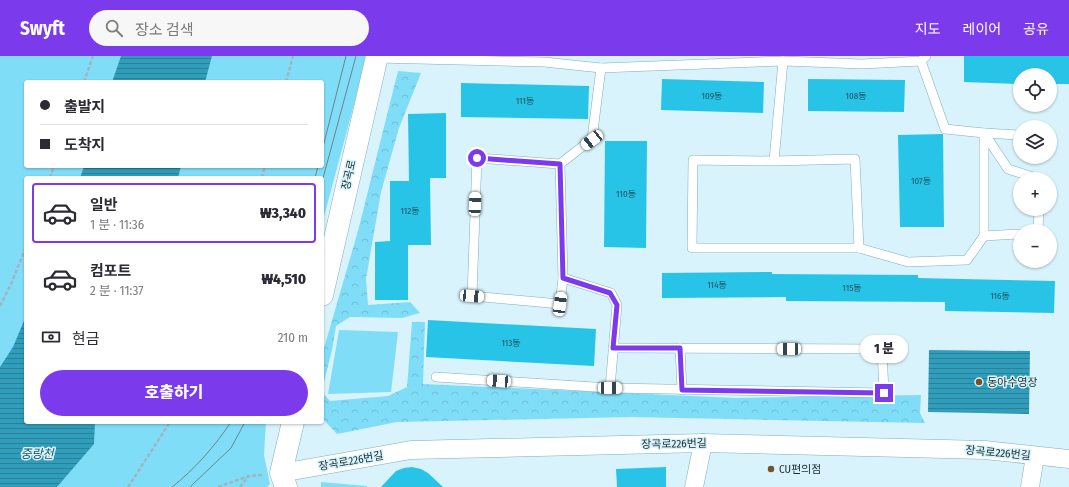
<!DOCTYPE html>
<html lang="ko">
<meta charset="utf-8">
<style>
body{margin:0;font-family:"Fira Sans Condensed","Noto Sans KR",sans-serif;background:#f7f7f7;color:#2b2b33;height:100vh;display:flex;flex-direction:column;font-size:15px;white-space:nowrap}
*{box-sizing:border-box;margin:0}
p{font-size:13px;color:#7c7c81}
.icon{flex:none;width:22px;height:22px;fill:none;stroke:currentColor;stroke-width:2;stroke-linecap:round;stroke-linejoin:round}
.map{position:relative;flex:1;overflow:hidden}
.side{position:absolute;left:24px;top:120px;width:300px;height:248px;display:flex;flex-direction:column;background:#fff;border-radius:4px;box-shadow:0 1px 3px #0004}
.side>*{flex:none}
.top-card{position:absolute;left:24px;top:24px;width:300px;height:88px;border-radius:4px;box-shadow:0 1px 3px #0004;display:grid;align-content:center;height:88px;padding:0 16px;background:#fff}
.buttons{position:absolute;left:1013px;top:12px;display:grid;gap:8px}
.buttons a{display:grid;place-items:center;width:44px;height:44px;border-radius:50%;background:#fff;box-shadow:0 1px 3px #0004;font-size:20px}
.end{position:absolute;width:18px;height:18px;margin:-9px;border:5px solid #7c3aed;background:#fff;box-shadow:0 0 0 2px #fff}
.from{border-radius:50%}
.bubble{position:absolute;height:28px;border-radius:14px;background:#fff;box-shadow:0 1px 3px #0004;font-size:13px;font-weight:800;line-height:28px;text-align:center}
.car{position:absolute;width:12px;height:24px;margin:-12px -6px;border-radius:5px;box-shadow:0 0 3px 1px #0007;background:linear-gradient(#fff 24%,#345 0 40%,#fff 0 76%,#345 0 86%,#fff 0)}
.top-card b{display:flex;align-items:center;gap:14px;height:38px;font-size:15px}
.top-card b+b{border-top:1px solid #e1e1e2}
.top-card i{width:10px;height:10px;background:#2b2b33}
ul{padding:7px 0 0;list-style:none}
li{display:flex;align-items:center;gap:12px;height:60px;margin:0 8px 6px;padding:0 8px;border:2px solid transparent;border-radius:4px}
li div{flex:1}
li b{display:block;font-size:15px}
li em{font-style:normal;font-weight:800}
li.current{border-color:#7c3aed}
li>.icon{width:36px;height:36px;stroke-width:1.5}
.pay{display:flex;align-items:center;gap:10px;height:44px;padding:0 16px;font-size:15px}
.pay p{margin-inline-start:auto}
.cta{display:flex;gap:8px;margin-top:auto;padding:8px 16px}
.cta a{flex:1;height:46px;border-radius:24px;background:#7c3aed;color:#fff;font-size:16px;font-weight:800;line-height:46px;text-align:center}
header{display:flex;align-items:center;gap:24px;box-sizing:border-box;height:56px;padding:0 20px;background:#7c3aed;color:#fff}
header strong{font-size:19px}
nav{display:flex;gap:22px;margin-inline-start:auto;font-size:14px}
.search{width:280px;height:36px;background:#f7f7f7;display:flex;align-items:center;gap:10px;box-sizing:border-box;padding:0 14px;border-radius:22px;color:#7c7c81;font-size:15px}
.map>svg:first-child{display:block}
</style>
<header>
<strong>Swyft</strong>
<div class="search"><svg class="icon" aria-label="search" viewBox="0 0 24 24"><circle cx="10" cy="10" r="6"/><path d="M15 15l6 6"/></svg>장소 검색</div>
<nav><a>지도</a><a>레이어</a><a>공유</a></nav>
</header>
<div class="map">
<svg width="1069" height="431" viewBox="0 0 1069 431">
<defs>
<pattern id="forest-crowns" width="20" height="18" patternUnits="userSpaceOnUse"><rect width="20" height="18" fill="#80ddf8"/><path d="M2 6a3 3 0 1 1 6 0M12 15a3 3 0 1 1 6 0" fill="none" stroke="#6ebed5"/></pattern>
<pattern id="water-rules" width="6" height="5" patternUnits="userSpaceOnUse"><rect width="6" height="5" fill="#309eba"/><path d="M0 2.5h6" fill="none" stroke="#288198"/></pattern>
</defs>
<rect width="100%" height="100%" fill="#d8f3fb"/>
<g fill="url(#forest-crowns)">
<polygon points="398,15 421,17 399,72 381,136 366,223 368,249 410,246 420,257 402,262 350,261 336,270 332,294 322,334 322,299 358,175"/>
<polygon points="412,266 425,266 423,328 736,342 921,339 920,357 925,367 632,361 397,366 337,378 323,363 322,360 322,336 330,345 388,340 407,331"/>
</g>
<g fill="#80ddf8" fill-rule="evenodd">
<path d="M0,0H367L322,168V122H26V366H266L264,399L270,428L267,431H0ZM26,26H322V110H26Z"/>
<polygon points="339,274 398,276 391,336 328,338"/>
<polygon points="321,426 367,430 367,431 321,431"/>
</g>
<g fill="url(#water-rules)">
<polygon points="121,0 212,0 205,26 112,26"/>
<polygon points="84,110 181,110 178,122 80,122"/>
<polygon points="26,260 26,366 95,366 94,388 57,431 0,431 0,311 13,291"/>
<polygon points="929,294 1030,295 1029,358 928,356"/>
</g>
<g fill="#28c4e8">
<polygon points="964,0 1069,0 1069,28 1050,28 1050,19 1020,19 1020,28 964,26"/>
<polygon points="662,23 764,26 763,57 661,54"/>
<polygon points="808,23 905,24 904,56 808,55"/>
<polygon points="461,27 589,30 588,63 461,61"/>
<polygon points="446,57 446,122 430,122 431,189 408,189 408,244 375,244 375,186 390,185 390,125 409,125 408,58"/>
<polygon points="943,78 944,171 900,171 898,79"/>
<polygon points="605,85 647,85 646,192 604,191"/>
<polygon points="772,216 772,218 918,219 918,222 1055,225 1054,257 945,255 945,246 786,245 786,241 662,242 662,217"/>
<polygon points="428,264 596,273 594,310 426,301"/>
<polygon points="412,411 421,413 428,417 443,431 381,431 396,415 404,412"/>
<polygon points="666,411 666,431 617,431 616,413"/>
</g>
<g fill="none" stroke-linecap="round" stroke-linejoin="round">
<g stroke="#83aebb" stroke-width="10">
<g id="lane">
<polyline points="376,2 544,6 601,12 783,5 862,8 921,5 926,0"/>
<polyline points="921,5 945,73 984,77 1008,113 1039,123"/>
<polyline points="601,12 592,83 560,108 477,102 472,240 560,248 563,222 611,237 617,249 610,332"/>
<polyline points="774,105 855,103 859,192 692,192 693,104 774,105 783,5"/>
<polyline points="560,108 563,222"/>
<polyline points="1038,175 1039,153"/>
<polyline points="984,180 984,77 1020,79"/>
<polyline points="859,192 908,206 967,204 984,180 1020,178"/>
<polyline points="680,292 682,334"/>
<polyline points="436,321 610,332 884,337 882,293 613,292"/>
</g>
</g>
<g stroke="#83aebb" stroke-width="19">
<g id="street">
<polyline points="281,417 411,394 703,387 985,394 1069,403"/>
<polyline points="694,431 703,387"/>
<polyline points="1030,431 1035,400"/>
</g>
</g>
<g stroke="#83aebb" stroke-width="23">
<g id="secondary">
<polyline points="322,239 377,0"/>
<polyline points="286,431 281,417 293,366"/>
</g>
</g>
<g stroke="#9eb7be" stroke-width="2.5" stroke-dasharray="4 2" stroke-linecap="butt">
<polyline points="84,26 93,0"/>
<polyline points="286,26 293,0"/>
<polyline points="50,122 54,110"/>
<polyline points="262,122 265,110"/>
<polyline points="0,250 11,228 26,191"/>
<polyline points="128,431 170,366"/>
<polyline points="218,431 249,420 262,419"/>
<polyline points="240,431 248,421"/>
</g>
<use href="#lane" stroke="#fff" stroke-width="9"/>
<use href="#street" stroke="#fff" stroke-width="18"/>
<use href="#secondary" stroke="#fff" stroke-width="22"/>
<g stroke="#6e848b" stroke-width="1">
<polyline points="322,95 346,0"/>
<polyline points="315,122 318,110"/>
<polyline points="322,126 356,0"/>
<path d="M172,431C195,413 215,390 231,366"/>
<polyline points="190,431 231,392 245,366"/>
</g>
</g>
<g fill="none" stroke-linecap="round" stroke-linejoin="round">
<polyline stroke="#7c3aed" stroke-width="5" points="477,102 560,108 563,222 610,237 617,249 613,292 680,292 682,334 884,337"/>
</g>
<g fill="#74522a" stroke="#d8f3fb" stroke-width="1.5">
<circle cx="979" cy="326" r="4"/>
<circle cx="771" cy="413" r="4"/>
</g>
<g text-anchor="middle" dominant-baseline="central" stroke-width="3" stroke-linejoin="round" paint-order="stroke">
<g font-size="9" fill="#1d515e">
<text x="712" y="40">109동</text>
<text x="856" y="40">108동</text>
<text x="525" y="45">111동</text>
<text x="921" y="125">107동</text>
<text x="626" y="138">110동</text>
<text x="410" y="155">112동</text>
<text x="717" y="229">114동</text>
<text x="852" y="232">115동</text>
<text x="1000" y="240">116동</text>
<text x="511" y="287">113동</text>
</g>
<g font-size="11" fill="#192b30" stroke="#d8f3fb">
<text transform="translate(349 119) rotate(-77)">장곡로</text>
<text transform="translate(674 388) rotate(-1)">장곡로226번길</text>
<text transform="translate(998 397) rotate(5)">장곡로226번길</text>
<text transform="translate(351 405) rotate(-10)">장곡로226번길</text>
</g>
<g font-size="11" fill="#192b30" stroke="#d8f3fb" text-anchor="start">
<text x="987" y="326">동아수영장</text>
<text x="779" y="413">CU편의점</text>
</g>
<g font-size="12" font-style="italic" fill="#195463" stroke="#d8f3fb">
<text x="37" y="398">중랑천</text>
</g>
</g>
</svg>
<div class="buttons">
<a><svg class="icon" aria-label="locate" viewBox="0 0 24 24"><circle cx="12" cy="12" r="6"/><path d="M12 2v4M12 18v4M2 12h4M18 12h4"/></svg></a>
<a><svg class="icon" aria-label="layers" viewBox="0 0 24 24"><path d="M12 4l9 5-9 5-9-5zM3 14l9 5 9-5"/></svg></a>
<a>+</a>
<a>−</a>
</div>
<i class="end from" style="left:477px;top:102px"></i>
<i class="end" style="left:884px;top:337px"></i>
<div class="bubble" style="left:860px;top:279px;width:48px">1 분</div>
<i class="car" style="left:592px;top:84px;rotate:232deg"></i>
<i class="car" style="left:475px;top:148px;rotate:2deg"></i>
<i class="car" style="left:472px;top:240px;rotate:95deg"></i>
<i class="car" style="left:560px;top:248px;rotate:8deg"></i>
<i class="car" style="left:789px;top:293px;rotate:270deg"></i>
<i class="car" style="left:499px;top:325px;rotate:274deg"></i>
<i class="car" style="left:610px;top:332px;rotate:91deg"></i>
<div class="top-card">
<b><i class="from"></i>출발지</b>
<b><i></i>도착지</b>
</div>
<section class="side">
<ul>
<li class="current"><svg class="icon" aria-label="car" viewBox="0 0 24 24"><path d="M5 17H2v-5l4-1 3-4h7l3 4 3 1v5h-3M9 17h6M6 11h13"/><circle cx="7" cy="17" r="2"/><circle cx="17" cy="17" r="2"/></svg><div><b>일반</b><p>1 분 · 11:36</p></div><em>₩3,340</em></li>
<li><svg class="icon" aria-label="car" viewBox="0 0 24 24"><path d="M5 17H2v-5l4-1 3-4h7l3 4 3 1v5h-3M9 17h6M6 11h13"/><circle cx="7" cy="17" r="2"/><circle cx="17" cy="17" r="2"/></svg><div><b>컴포트</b><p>2 분 · 11:37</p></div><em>₩4,510</em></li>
</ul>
<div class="pay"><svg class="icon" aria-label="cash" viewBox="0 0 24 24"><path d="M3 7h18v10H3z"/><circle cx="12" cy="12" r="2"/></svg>현금<p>210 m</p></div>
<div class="cta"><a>호출하기</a></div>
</section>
</div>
